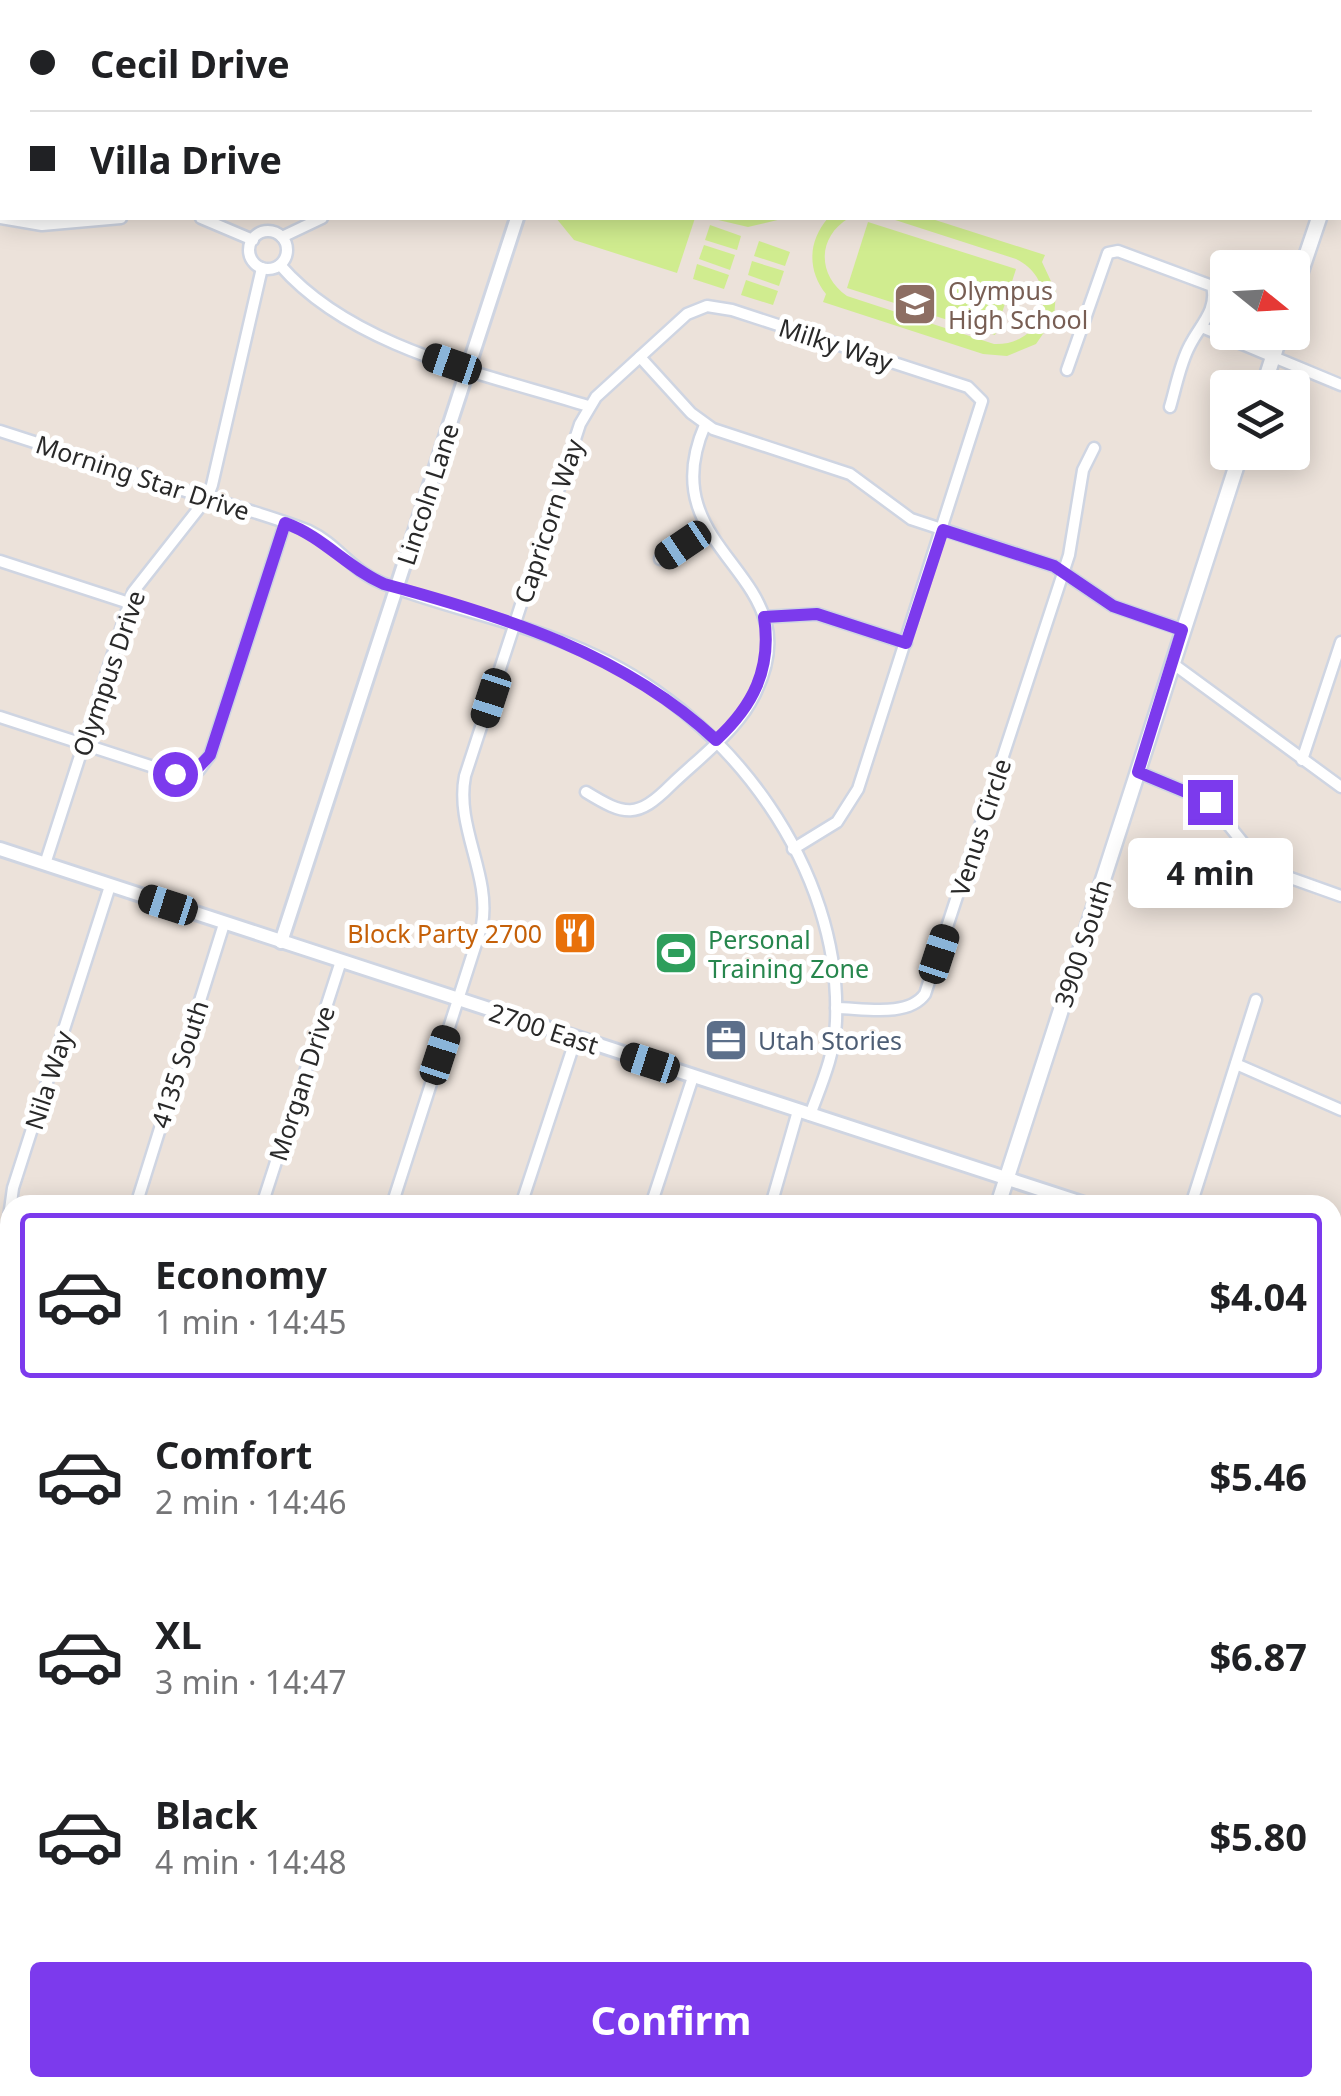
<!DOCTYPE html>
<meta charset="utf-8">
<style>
body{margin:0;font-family:"Noto Sans",sans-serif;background:#f2f2f2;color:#202124;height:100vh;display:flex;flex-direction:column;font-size:38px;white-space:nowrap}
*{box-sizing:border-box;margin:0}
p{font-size:32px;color:#757577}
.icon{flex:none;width:55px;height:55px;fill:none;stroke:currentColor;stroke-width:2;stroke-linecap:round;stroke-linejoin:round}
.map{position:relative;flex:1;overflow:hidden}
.drawer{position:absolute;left:0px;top:1195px;width:1342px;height:902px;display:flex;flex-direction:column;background:#fff;border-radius:30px 30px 0 0;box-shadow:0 5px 25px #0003}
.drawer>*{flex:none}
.hud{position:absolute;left:0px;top:0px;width:1342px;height:220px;box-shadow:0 5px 25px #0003;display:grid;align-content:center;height:220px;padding:0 30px;background:#fff}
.needle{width:65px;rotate:108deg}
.controls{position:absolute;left:1210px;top:250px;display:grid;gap:20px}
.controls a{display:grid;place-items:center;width:100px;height:100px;border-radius:10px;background:#fff;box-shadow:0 5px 25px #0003;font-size:50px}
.end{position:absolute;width:45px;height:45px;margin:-22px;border:12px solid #7c3aed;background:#fff;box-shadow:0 0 0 5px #fff}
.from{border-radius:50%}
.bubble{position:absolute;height:70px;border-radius:10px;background:#fff;box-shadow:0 5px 25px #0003;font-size:32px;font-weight:700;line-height:70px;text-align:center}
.car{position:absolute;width:30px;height:60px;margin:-30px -15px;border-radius:12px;box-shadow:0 0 8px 2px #0007;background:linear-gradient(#222 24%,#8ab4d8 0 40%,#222 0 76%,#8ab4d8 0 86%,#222 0)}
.hud b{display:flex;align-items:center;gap:35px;height:95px;font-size:38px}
.hud b+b{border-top:2px solid #e0e0e0}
.hud i{width:25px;height:25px;background:#202124}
ul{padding:18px 0 0;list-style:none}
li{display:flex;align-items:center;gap:30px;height:165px;margin:0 20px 15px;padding:0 10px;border:5px solid transparent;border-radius:10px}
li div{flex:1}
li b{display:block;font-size:38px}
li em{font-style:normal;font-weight:700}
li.current{border-color:#7c3aed}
li>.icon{width:90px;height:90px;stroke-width:1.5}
.button{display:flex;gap:20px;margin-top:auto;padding:20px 30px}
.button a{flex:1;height:115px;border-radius:10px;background:#7c3aed;color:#fff;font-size:40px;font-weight:700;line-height:115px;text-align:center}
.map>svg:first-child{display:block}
</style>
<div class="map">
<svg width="1341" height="2096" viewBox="0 0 1341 2096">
<rect width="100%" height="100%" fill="#ece2da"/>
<g fill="#d0ec8f">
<polygon points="556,218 695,218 677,273 574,240"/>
<polygon points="786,218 748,227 714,219 714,218"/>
<path d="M828,218H849C817,237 817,275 847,296L994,344C1046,346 1062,281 1016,259L889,218H929L1045,255L1042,262L1056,292L1054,318L1036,344L1007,356L983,354L823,302L826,294C807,270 808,241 828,218Z"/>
<polygon points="868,222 1016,269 995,335 847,288"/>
<polygon points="710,225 741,236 737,250 705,240"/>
<polygon points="759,241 790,252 785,266 754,256"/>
<polygon points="704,245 735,255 730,270 699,259"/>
<polygon points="752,261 784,271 779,286 748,275"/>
<polygon points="697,264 729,275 724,289 693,279"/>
<polygon points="746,280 778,291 773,305 741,295"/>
</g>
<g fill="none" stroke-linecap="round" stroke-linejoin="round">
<g stroke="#cfd5e2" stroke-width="15">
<g id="minor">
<polyline points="191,0 192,2"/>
<polyline points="440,2 441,0"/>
<polyline points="0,218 42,225 121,218"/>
<polyline points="201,218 253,240"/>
<circle cx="268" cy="250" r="19"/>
<polyline points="282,237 322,218"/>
<path d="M280,265C353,349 486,374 588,406"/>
<polyline points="1204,328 1341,385"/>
<polyline points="640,357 691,413 713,429 850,474 911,519 1054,566 1113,606 1183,630"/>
<path d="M1067,370L1108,253L1118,251L1212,286C1218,310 1200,325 1190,345C1180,363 1176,387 1170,407"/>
<path d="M0,431C67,453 134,474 201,496C237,507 274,517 309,531C337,544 352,571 382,583C452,610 528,623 596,656C730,719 842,868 836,1021C835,1054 821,1085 810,1115"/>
<polyline points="660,559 705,530"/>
<polyline points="0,561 129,603"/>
<polyline points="764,617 817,614 906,643"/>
<polyline points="1172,663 1341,787"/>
<polyline points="0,717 175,774 199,770 210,755 285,523"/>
<polyline points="1302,760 1341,642"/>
<polyline points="1138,772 1210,802 1252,854 1271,871 1341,896"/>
<path d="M586,792C625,816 637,819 671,785C697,760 732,734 750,703C824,574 647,558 705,425"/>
<polyline points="45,864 133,592 207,498 212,485 262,268"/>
<path d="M836,1008C862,1008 908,1018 925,994L1069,555L1083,470L1094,448"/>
<polyline points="1236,1064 1341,1110"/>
<polyline points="136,1205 224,924"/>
<polyline points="262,1205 341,961"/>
<path d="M392,1205L482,925C491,875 455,827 465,776L580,424L596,397L687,314L707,306L732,310L968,387L982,401L858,789L837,822L793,849"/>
<polyline points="521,1205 576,1038"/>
<polyline points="651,1205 693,1077"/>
<polyline points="771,1205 798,1111"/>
<polyline points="1191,1205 1256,1000"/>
<polyline points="10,1277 6,1239 13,1188 110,886"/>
<polyline points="0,1382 10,1376"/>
<polyline points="10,1561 4,1643 10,1772"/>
<polyline points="1332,1760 1341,1762"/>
<polyline points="1332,1886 1341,1887"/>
<polyline points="0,2029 10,2012"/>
<polyline points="0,2052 10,2067"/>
<polyline points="24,2088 29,2096"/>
<polyline points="896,2088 923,2096"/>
<polyline points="346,2096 349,2088"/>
<polyline points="469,2096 471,2088"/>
<polyline points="779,2096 783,2088"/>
<polyline points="1170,2096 1170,2088"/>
<polyline points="1272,2096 1272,2088"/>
</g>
</g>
<g stroke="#cfd5e2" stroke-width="18">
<g id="tertiary">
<polyline points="587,2 588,0"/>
<polyline points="0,849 1088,1205"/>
<polyline points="281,942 517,218"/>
<polyline points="1332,1284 1341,1287"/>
<polyline points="1058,2088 1058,2096"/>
</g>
</g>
<g stroke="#cfd5e2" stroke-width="19">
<g id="secondary">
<polyline points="1020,0 1028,2"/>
<polyline points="1340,104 1341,105"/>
<polyline points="1340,154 1341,151"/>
<polyline points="1292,298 1319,218"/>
<polyline points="1263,388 1281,332"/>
<polyline points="998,1205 1241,452"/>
<polyline points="695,2096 698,2088"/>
</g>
</g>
<use href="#minor" stroke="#fff" stroke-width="10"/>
<use href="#tertiary" stroke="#fff" stroke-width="12"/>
<use href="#secondary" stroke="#fff" stroke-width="14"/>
</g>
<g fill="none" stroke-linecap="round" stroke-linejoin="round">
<path stroke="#7c3aed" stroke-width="12" d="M175,774L194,772L210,755L285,523C324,537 346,567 384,584C504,616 624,654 716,740C753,706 772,669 764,617L817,614L906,643L943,530L1054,566L1113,606L1182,630L1138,772L1210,802"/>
</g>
<defs>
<g id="school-square" transform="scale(2.25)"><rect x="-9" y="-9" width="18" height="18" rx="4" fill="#8d6e63" stroke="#fff"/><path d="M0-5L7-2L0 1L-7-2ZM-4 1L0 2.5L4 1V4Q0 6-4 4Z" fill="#fff"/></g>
<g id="restaurant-square" transform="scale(2.25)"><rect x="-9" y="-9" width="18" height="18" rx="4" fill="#e8710a" stroke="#fff"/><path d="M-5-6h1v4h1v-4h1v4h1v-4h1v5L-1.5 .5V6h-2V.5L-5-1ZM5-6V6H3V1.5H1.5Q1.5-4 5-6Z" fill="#fff"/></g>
<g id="stadium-square" transform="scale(2.25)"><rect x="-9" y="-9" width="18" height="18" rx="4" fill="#2e9e5b" stroke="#fff"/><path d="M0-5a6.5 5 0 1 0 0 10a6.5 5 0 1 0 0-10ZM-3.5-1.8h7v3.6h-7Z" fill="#fff"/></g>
<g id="office-square" transform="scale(2.25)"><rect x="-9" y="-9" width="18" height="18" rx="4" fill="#5c6f8a" stroke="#fff"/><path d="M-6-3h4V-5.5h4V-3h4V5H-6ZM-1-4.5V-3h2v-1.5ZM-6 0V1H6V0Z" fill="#fff"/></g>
</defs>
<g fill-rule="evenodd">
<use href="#school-square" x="915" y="304"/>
<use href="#restaurant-square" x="575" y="933"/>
<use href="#stadium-square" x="676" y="953"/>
<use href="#office-square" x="726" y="1040"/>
</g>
<g text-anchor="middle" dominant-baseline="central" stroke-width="10" stroke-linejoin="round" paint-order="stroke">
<g font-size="25" fill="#785e54" stroke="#fff" text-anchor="start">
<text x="948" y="290">Olympus<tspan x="948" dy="29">High School</tspan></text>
</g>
<g font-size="25" fill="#292929" stroke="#fff">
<text transform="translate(836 344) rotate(18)">Milky Way</text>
<text transform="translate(143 477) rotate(18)">Morning Star Drive</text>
<text transform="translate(427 494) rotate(-72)">Lincoln Lane</text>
<text transform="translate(548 521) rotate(-72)">Capricorn Way</text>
<text transform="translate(108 673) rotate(-71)">Olympus Drive</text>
<text transform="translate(980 827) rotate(-72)">Venus Circle</text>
<text transform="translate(1082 943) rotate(-72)">3900 South</text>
<text transform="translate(544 1028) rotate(18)">2700 East</text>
<text transform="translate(179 1064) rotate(-72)">4135 South</text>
<text transform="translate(48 1080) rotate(-72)">Nila Way</text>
<text transform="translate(301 1083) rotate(-72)">Morgan Drive</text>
</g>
<g font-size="25" fill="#c56008" stroke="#fff" text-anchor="end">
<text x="542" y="933">Block Party 2700</text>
</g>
<g font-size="25" fill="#27864d" stroke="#fff" text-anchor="start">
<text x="708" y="939">Personal<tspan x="708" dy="29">Training Zone</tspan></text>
</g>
<g font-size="25" fill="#4e5e75" stroke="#fff" text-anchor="start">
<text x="758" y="1040">Utah Stories</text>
</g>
</g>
</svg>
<div class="controls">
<a><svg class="needle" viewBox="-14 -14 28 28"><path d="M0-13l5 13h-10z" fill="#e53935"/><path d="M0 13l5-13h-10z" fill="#757577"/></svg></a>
<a><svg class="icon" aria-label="layers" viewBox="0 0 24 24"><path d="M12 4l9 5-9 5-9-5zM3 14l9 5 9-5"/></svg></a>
</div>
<i class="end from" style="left:175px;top:774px"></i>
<i class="end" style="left:1210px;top:802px"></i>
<div class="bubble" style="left:1128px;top:838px;width:165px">4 min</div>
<i class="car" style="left:452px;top:364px;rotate:289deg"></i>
<i class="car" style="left:683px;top:545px;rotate:236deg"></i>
<i class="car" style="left:491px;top:698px;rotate:198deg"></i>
<i class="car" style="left:168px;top:905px;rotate:288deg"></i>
<i class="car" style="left:939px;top:954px;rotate:18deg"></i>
<i class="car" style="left:440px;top:1055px;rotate:18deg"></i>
<i class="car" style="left:650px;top:1063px;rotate:288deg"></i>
<div class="hud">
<b><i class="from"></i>Cecil Drive</b>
<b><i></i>Villa Drive</b>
</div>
<section class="drawer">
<ul>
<li class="current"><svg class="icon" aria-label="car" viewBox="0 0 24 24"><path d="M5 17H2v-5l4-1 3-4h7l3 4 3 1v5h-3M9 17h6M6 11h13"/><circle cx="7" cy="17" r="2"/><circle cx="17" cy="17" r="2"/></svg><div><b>Economy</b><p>1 min · 14:45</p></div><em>$4.04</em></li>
<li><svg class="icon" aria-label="car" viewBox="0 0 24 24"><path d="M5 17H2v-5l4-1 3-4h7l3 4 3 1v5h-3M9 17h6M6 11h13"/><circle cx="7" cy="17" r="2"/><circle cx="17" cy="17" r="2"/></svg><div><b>Comfort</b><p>2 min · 14:46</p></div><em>$5.46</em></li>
<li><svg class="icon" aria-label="car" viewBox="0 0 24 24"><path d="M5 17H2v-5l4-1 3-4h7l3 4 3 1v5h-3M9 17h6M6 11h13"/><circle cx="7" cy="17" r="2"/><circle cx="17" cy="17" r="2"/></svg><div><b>XL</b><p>3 min · 14:47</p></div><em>$6.87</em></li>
<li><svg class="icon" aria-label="car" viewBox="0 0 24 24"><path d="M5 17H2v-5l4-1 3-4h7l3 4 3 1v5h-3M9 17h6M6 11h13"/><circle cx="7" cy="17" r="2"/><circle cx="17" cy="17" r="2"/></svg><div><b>Black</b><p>4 min · 14:48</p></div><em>$5.80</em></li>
</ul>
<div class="button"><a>Confirm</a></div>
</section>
</div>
